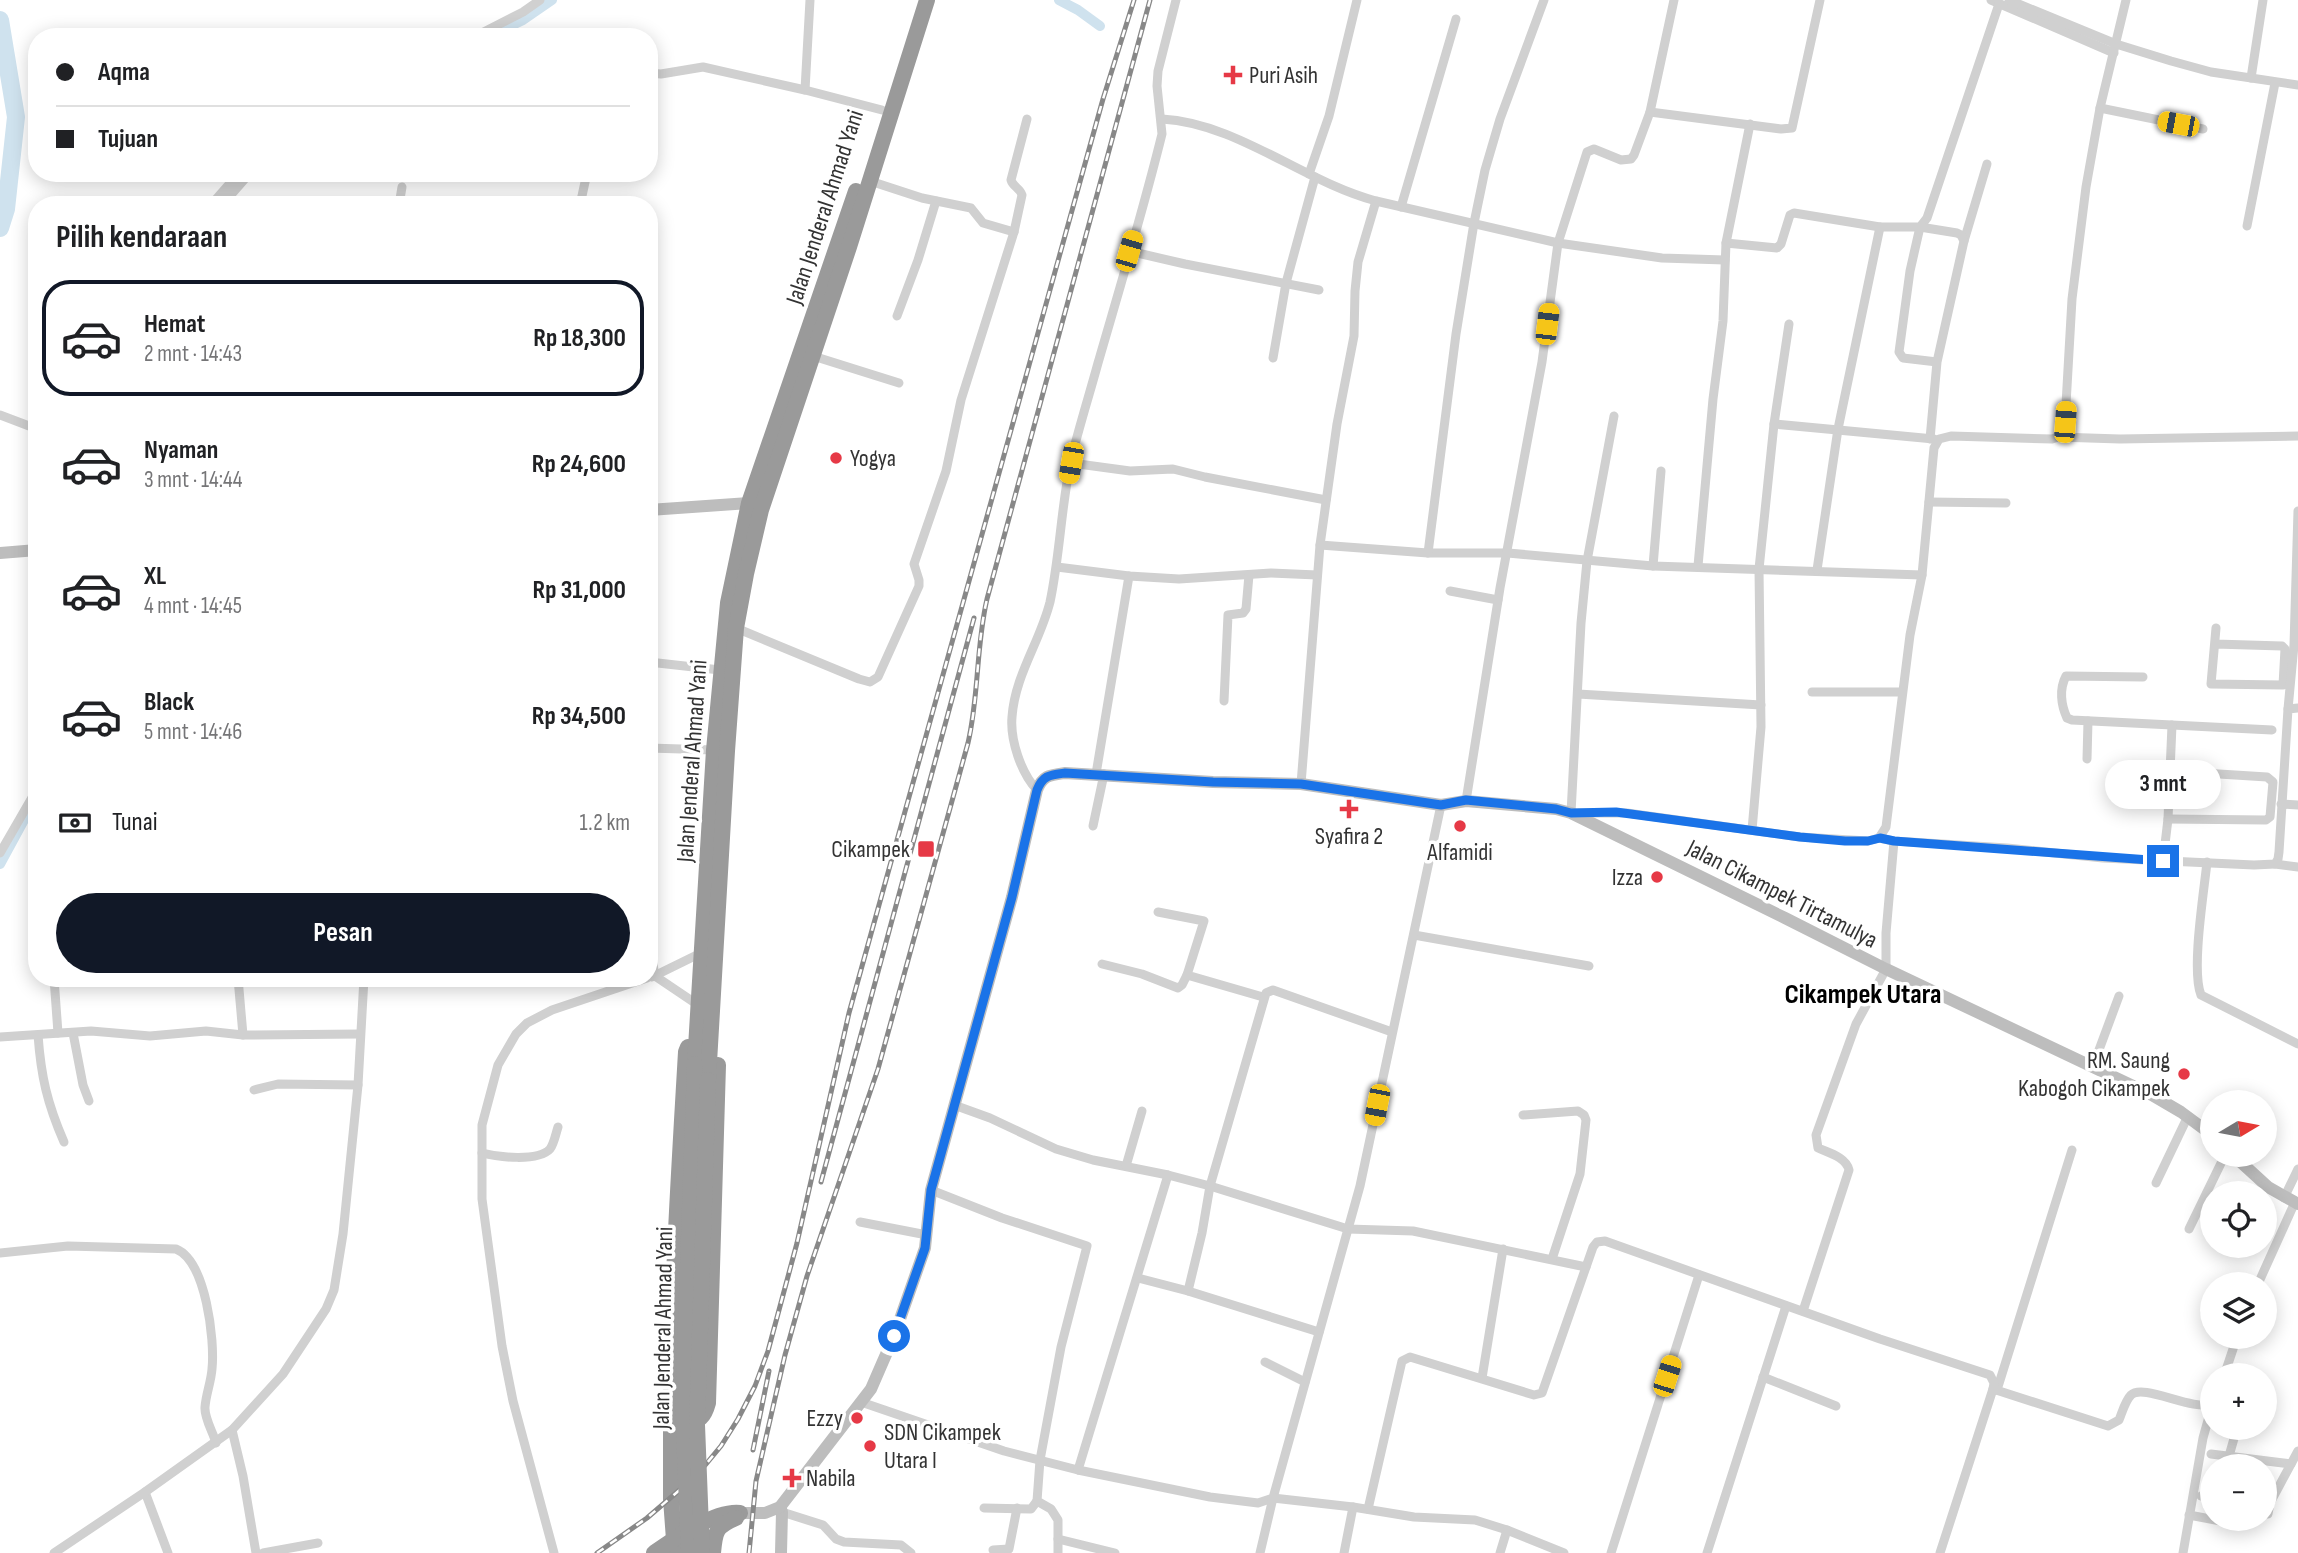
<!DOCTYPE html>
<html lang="id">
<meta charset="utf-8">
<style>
body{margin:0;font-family:"Sofia Sans Condensed",sans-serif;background:#f6f6f6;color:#202124;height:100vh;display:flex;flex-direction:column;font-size:26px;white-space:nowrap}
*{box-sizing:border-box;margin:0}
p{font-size:23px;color:#757577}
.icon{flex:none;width:38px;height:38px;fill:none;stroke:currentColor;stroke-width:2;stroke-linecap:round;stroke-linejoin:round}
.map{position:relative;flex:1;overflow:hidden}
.drawer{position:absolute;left:28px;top:196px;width:630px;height:791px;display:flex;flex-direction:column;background:#fff;border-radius:28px;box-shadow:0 4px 18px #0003}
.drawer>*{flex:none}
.hud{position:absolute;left:28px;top:28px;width:630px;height:154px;border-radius:28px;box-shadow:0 4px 18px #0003;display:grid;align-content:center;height:154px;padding:0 28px;background:#fff}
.needle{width:46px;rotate:80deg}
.tools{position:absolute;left:2200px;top:1090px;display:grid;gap:14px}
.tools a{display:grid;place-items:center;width:77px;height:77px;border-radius:50%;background:#fff;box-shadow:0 4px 18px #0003;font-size:35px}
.end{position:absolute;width:32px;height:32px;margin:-16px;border:9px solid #1a73e8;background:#fff;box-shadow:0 0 0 4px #fff}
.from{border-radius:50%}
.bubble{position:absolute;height:49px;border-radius:24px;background:#fff;box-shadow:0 4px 18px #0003;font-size:23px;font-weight:700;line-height:49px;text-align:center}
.car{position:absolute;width:21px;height:42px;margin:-21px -10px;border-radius:9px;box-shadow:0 0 5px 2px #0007;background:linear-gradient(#f5c518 24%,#345 0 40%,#f5c518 0 76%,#345 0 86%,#f5c518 0)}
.hud b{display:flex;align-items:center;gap:24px;height:66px;font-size:26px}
.hud b+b{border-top:2px solid #e0e0e0}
.hud i{width:18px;height:18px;background:#202124}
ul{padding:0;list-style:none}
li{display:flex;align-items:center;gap:21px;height:116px;margin:0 14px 10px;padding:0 14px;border:4px solid transparent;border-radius:28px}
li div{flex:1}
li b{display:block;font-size:26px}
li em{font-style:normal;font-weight:700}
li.current{border-color:#111827}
li>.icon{width:63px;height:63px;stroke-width:1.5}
h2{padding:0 28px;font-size:32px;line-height:84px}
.pay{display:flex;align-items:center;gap:18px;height:77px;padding:0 28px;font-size:26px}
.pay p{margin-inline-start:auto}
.action{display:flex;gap:14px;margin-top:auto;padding:14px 28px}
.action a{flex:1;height:80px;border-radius:42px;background:#111827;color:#fff;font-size:28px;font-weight:700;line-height:80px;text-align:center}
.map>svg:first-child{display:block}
</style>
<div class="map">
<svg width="2298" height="1553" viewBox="0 0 2298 1553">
<rect width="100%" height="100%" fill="#fff"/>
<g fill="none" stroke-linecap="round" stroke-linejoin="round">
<g stroke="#cfe2ee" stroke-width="10">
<polyline points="1059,0 1078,10 1100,26"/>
<polyline points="488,37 523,20 552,0"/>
<polyline points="0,864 25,818"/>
</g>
<polyline stroke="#cfe2ee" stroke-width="18" points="0,20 16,117 6,209 0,228"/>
<g stroke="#d0d0d0" stroke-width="9">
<polyline points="1991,0 2114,53"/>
<polyline points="2009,0 2116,44 2171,61 2211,72 2298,85"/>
<polyline points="474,37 523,12 540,0"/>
<polyline points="649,73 661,74 703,67 805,90 882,110"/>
<polyline points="2251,78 2263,0"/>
<polyline points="805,90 810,0"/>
<polyline points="2100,108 2203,129"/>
<polyline points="1650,112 1781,129 1792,128 1820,0"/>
<path d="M1162,119C1237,123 1304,182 1376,201L1558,243L1662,258L1725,260"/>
<polyline points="526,173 552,173"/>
<polyline points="1309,174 1329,116 1357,0"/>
<polyline points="870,181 922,198 971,208 983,223 1014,232"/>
<polyline points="211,205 239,173"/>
<polyline points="222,205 250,173"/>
<polyline points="399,205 402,187"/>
<polyline points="580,205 587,173"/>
<polyline points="1401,207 1456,19"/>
<polyline points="2247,226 2275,83"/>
<polyline points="1964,241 1987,164"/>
<polyline points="1726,243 1777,248 1781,244 1790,215 1794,213 1880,227 1920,227 1927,218 1999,4"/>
<polyline points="1129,251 1185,264 1319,290"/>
<polyline points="897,316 918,260 936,201"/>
<polyline points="813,356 899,383"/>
<polyline points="1273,358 1286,283 1315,177"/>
<polyline points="0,415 37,429"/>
<polyline points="1614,416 1587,561 1581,623 1571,813 1627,813 1800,837 1868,841 1879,838 1886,827 1910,635 1922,575 1934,448 1939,439 1951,436 2052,439 2058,437 2065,422 2072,299 2086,187 2100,108 2126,0"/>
<polyline points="1774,424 1934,439"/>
<polyline points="2058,437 2120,439 2298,436"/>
<polyline points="1930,439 1937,362 1964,241 1961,235 1957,233 1920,227 1910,271 1899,352 1903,358 1937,362"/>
<polyline points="1071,463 1130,471 1173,469 1205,477 1326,500"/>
<polyline points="1929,502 2006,503"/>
<polyline points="1320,545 1428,553 1508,553 1653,566 1922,575"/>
<polyline points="1428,553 1456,334 1474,223 1485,170 1500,119 1544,0"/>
<polyline points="1653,566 1661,471"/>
<polyline points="1698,566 1713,399 1723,321 1726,243 1750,124"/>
<polyline points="1057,567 1129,576 1179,579 1271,573 1317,575"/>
<polyline points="1817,570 1838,429 1880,227"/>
<polyline points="1450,591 1498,600"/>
<path d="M736,628L859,679L870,682L878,677L919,586V580L914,564L946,471L961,400L1014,232L1022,195C1020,188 1013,187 1011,180L1027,119"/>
<polyline points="2215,644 2282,646 2285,649 2283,685 2211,684 2216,628"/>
<polyline points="649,662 720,670"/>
<path d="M2143,677L2066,676C2059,689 2061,705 2067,718L2072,720L2272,730"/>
<polyline points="1812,692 1902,692"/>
<polyline points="1578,694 1761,705"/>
<polyline points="1224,701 1228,615 1243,613 1246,609 1249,575"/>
<polyline points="2288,709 2294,645 2298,511"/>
<polyline points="649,748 714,750"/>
<polyline points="2087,759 2088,721"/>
<polyline points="1096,774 1129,576"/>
<polyline points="1301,784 1320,545 1337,424 1354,336 1355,291 1358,262 1376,201"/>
<path d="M1037,790C1021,773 1010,740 1012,717C1015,675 1040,642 1050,602C1060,555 1061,507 1071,460C1079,427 1089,396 1098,363C1120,287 1143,211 1162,134L1157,86L1158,71L1176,0"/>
<polyline points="1466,801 1500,588 1542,362 1558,243 1587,152 1594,149 1621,160 1631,159 1634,155 1650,112 1674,0"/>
<polyline points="2281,804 2298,805"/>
<polyline points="2168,819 2266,820 2270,817 2273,782 2267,777 2171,771"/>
<polyline points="1093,826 1104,774"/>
<polyline points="1752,830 1761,727 1759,569 1774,424 1789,324"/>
<polyline points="1879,838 1894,841 2007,848 2103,858 2254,865 2275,864 2278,859 2279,852 2288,709 2298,708"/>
<polyline points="0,853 37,789"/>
<polyline points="2163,861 2168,819 2172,725"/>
<path d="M2207,862C2204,892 2191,970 2201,995L2298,1044"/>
<polyline points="2275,864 2298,867"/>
<polyline points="1158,912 1204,921 1187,975 1263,997"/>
<polyline points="1414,935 1589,966"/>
<polyline points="649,961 653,964 655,976 698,1005"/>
<polyline points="1102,964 1142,974 1178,988 1182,985 1187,975"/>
<polyline points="652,977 701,953"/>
<polyline points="54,978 58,1033"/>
<polyline points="238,978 243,1035"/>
<polyline points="73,1033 83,1085 89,1101"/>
<path d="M38,1035C41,1076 47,1103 64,1142"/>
<polyline points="0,1037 91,1031 150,1036 206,1031 243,1035 360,1034"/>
<polyline points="2093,1066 2119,996"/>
<polyline points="254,1090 278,1084 358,1085"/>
<polyline points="954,1105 990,1118 1056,1149 1093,1160 1168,1175 1210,1186 1348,1229 1413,1231 1586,1267"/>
<polyline points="1523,1115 1578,1111 1584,1115 1586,1120 1580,1174 1552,1259"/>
<path d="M482,1153C497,1157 538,1162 550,1149C554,1144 556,1133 558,1127"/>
<polyline points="1126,1166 1142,1111"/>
<polyline points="2156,1183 2188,1116"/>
<polyline points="931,1190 1002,1218 1087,1246 1061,1347 1040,1460 1037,1501 1051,1509 1058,1520 1058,1553"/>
<polyline points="2284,1198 2298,1169"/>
<polyline points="860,1222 927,1235"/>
<polyline points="2189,1229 2225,1155"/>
<path d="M0,1253L68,1246L176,1249C206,1261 215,1340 212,1369C211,1382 206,1394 205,1407C204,1418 213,1432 216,1443"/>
<polyline points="1138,1278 1188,1291 1319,1332"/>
<polyline points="2258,1284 2295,1202"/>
<polyline points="1188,1291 1202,1233 1210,1186 1266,993 1273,990 1392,1032"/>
<path d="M1803,1311L1849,1170C1846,1157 1829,1153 1818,1148L1816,1135L1856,1024L1886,969V933L1894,841"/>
<polyline points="2205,1312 2212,1314"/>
<polyline points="1265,1362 1305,1382"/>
<polyline points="2224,1376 2237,1337"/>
<polyline points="1763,1377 1836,1406"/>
<polyline points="1482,1378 1503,1249"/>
<path d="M1993,1389L2108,1426L2119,1420C2122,1413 2125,1401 2131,1395C2143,1383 2192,1411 2212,1404"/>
<polyline points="1997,1390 2072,1150"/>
<polyline points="861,1402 1004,1451 1078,1470 1210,1497 1258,1503 1273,1498 1360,1186 1441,805"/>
<polyline points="232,1430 243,1476 256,1553"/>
<polyline points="2211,1454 2291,1464"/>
<polyline points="2229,1456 2237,1428"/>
<polyline points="1078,1470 1168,1175"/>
<polyline points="145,1492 168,1553"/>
<polyline points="2201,1496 2212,1497"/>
<polyline points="984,1508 1031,1509 1037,1501"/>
<polyline points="1368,1509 1402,1361 1410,1357 1534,1395 1542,1393 1593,1247 1597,1242 1605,1241 1880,1339 1990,1375 1994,1383 1993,1389 1940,1553"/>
<polyline points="782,1512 823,1525 836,1539 844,1542 901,1545 911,1553"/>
<polyline points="2268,1514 2270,1503 2298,1451"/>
<polyline points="2189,1515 2231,1523"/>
<polyline points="1058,1539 1115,1553"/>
<polyline points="993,1550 1009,1549 1017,1508"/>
<polyline points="54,1553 145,1492 232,1430 283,1374 326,1309 334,1290 343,1234 358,1085 364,978"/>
<polyline points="263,1553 318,1543"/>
<polyline points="554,1553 513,1401 502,1346 482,1199 482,1125 498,1065 516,1034 527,1023 552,1010 647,978"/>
<polyline points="1260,1553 1273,1498 1353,1507 1414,1517 1475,1520 1507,1530 1564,1553"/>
<polyline points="1344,1553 1353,1507"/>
<polyline points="1500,1553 1507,1530"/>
<polyline points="1611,1553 1699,1275"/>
<polyline points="1707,1553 1786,1306"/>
<polyline points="2183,1553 2203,1438 2212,1406"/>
</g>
<g stroke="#bdbdbd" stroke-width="12">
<polyline points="649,510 749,503 756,507"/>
<polyline points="0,553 37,550"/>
<polyline points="2233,1155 2268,1187 2298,1204"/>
<polyline points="780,1507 782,1512 781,1553"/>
<path d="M740,1513H765L780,1507L871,1389L894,1336L925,1248L931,1190L1012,897L1037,790C1043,775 1050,775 1065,773L1213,782L1301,784L1441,805L1466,801L1556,809L1571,813L1785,918L1886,969L2152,1095L2181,1112L2212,1135"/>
</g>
<g stroke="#9a9a9a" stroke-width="16">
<path d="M688,1047L686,1052C679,1173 671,1294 671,1415L686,1424C700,1420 704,1418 708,1403L718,1065"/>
<polyline points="695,1064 714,750 728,603 749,503 856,191"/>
<polyline points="708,1080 727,751 736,628 746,574 761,510 849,247 927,0"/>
<polyline points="671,1415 671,1499 675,1553"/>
<path d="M654,1553C674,1539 715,1510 740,1513"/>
<path d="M713,1553C715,1532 715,1527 736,1518"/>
</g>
<g stroke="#888" stroke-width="5">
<g id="rail">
<polyline points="821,1182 974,618"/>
<polyline points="753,1450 769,1371"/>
<polyline points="597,1553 647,1518 697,1475 721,1446 738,1419 755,1386 768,1351 797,1243 849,1013 1103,99 1134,0"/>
<path d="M749,1553L756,1481L785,1355L807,1276L878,1069L968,743C979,696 976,646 987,599L1150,0"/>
</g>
</g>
<use href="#rail" stroke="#fff" stroke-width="2.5" stroke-dasharray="8" stroke-linecap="butt"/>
<g stroke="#9a9a9a" stroke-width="16">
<polyline points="689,1553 683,1407 695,1064"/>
<polyline points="702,1553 697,1425 708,1080"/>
</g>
</g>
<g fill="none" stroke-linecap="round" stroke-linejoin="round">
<path stroke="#1a73e8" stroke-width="9" d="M894,1336L925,1248L931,1190L1012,897L1037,790C1043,775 1050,775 1065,773L1213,782L1301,784L1441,805L1466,800L1556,809L1571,813L1616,812L1800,837L1845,841H1868L1880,838L1894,841L2163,861"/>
</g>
<g fill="#e63946" stroke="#fff" stroke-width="2.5">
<path d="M1229.5 64.5h7v7h7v7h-7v7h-7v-7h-7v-7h7z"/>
<circle cx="836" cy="458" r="7"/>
<path d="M1345.5 798.5h7v7h7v7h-7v7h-7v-7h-7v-7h7z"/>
<circle cx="1460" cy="826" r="7"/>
<rect x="917" y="840" width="18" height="18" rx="3.5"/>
<circle cx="1657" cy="877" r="7"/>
<circle cx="2184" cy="1074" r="7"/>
<circle cx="857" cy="1418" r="7"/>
<circle cx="870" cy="1446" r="7"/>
<path d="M788.5 1467.5h7v7h7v7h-7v7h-7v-7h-7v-7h7z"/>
</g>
<g text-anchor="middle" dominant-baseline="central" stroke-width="7" stroke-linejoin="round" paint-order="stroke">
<g font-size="24" fill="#333" stroke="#fff" text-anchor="start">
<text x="1249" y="75">Puri Asih</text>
<text x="850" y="458">Yogya</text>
<text x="1349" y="836" text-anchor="middle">Syafira 2</text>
<text x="910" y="849" text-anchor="end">Cikampek</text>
<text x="1460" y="852" text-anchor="middle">Alfamidi</text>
<text x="1643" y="877" text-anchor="end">Izza</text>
<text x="2170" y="1060" text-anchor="end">RM. Saung<tspan x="2170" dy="28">Kabogoh Cikampek</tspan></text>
<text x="843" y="1418" text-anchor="end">Ezzy</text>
<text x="884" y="1432">SDN Cikampek<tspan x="884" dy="28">Utara I</tspan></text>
<text x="806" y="1478">Nabila</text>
</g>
<g font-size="24" fill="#333" stroke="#fff">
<text transform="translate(825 207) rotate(-72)">Jalan Jenderal Ahmad Yani</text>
<text transform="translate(692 761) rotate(-86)">Jalan Jenderal Ahmad Yani</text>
<text transform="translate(1782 894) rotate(27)">Jalan Cikampek Tirtamulya</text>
<text transform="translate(663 1328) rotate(-89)">Jalan Jenderal Ahmad Yani</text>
</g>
<g font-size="28" font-weight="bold" fill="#000" stroke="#fff">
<text x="1863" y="994">Cikampek Utara</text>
</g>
</g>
</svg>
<div class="tools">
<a><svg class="needle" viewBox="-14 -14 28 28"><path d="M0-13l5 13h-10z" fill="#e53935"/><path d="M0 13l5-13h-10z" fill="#757577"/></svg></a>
<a><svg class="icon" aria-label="locate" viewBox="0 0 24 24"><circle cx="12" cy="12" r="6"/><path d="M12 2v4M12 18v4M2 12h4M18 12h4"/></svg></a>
<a><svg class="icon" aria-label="layers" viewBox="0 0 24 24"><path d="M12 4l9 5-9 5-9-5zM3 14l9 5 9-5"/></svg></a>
<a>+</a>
<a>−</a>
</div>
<i class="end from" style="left:894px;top:1336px"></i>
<i class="end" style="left:2163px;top:861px"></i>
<div class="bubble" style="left:2105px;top:760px;width:116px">3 mnt</div>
<i class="car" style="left:2178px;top:124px;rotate:281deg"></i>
<i class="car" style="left:1129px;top:251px;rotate:16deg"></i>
<i class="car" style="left:1547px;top:324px;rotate:7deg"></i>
<i class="car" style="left:2065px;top:422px;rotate:4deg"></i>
<i class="car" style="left:1071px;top:463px;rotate:190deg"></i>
<i class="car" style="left:1377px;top:1105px;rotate:191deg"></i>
<i class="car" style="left:1667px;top:1376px;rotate:18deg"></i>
<div class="hud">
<b><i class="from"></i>Aqma</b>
<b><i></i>Tujuan</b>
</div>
<section class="drawer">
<h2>Pilih kendaraan</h2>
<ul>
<li class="current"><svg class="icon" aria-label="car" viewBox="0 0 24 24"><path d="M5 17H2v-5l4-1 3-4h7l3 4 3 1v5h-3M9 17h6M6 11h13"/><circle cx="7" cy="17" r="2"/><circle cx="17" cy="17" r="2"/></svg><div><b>Hemat</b><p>2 mnt · 14:43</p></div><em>Rp 18,300</em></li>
<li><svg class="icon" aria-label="car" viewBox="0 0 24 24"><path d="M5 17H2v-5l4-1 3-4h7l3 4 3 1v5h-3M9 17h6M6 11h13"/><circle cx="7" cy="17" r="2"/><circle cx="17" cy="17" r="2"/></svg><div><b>Nyaman</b><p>3 mnt · 14:44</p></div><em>Rp 24,600</em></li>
<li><svg class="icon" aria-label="car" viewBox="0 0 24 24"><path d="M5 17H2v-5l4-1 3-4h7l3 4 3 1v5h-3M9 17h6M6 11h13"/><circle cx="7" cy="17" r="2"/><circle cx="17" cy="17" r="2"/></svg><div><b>XL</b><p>4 mnt · 14:45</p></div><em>Rp 31,000</em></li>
<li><svg class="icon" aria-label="car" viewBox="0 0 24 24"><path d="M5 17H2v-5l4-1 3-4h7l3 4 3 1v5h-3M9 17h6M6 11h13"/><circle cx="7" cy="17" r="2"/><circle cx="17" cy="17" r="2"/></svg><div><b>Black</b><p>5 mnt · 14:46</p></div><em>Rp 34,500</em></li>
</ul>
<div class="pay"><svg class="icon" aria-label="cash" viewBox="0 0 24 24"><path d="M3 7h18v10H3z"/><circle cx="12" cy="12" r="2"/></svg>Tunai<p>1.2 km</p></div>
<div class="action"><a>Pesan</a></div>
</section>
</div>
